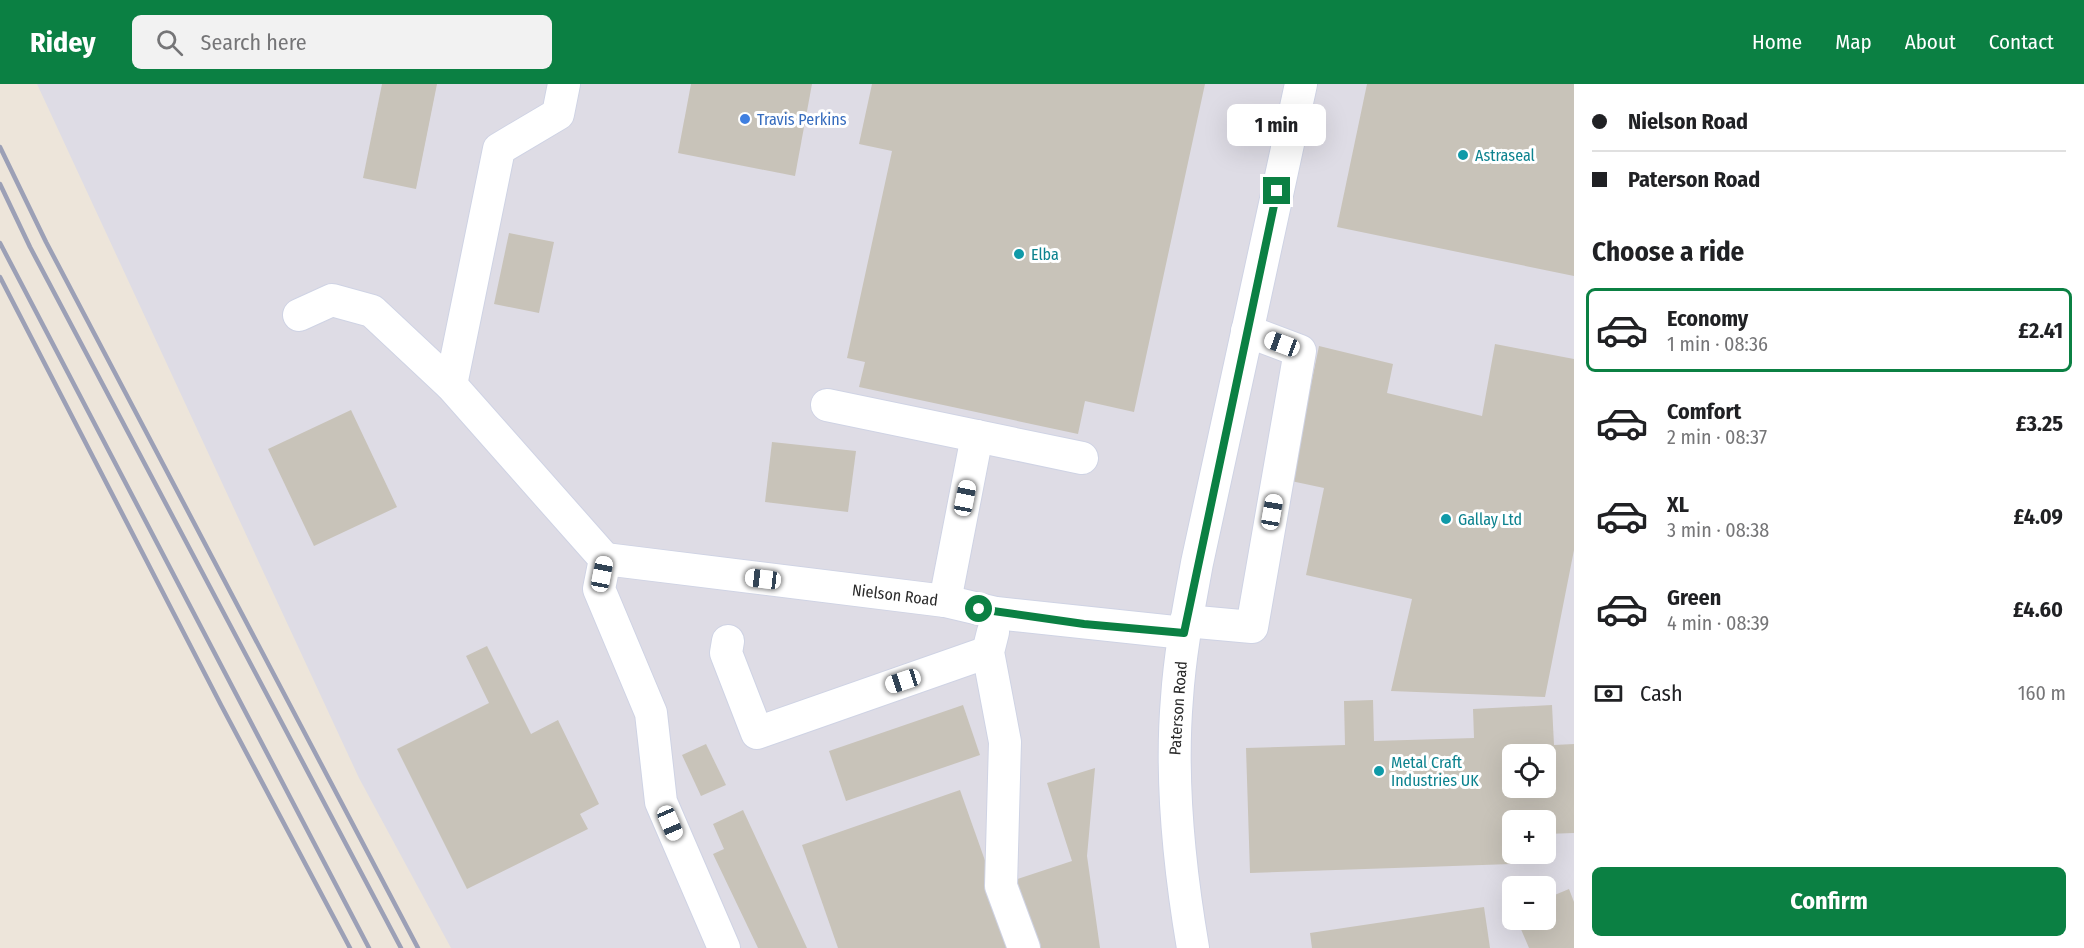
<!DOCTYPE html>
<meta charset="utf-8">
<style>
body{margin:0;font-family:"Fira Sans Condensed",sans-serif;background:#f2f2f2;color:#202124;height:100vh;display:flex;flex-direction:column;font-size:22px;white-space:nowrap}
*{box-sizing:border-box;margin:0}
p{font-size:20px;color:#757577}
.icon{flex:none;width:33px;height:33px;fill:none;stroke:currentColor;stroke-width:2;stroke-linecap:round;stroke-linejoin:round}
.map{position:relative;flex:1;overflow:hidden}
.drawer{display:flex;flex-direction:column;background:#fff;width:510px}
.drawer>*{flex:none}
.banner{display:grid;align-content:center;height:132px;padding:0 18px;background:#fff}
.controls{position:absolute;left:1502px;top:660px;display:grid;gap:12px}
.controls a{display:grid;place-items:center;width:54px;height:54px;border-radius:9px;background:#fff;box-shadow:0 6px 24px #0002;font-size:30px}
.end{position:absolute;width:27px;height:27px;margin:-14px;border:8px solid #0b8043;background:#fff;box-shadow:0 0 0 3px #fff}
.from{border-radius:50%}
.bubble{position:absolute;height:42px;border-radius:9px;background:#fff;box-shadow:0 6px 24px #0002;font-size:20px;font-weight:700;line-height:42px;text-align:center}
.car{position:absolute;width:18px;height:36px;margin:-18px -9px;border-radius:8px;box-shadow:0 0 4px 2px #0007;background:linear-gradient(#fff 24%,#345 0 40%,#fff 0 76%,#345 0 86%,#fff 0)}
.banner b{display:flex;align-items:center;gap:21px;height:57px;font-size:22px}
.banner b+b{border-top:2px solid #e0e0e0}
.banner i{width:15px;height:15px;background:#202124}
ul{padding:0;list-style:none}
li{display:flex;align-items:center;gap:18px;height:84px;margin:0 12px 9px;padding:0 6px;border:3px solid transparent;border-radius:9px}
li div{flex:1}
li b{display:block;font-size:22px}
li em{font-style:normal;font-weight:700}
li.selected{border-color:#0b8043}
li>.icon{width:54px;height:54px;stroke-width:1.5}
h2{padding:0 18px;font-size:27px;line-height:72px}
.pay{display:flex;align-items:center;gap:15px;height:66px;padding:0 18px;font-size:22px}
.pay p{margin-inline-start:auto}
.button{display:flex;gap:12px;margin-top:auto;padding:12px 18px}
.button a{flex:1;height:69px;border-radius:9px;background:#0b8043;color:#fff;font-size:24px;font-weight:700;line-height:69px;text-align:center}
header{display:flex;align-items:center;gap:36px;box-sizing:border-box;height:84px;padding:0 30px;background:#0b8043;color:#fff}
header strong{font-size:28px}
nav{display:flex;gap:33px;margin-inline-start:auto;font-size:21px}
.search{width:420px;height:54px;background:#f2f2f2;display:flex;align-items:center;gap:15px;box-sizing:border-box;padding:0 21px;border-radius:9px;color:#757577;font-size:22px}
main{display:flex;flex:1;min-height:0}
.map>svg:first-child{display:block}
</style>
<header>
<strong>Ridey</strong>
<div class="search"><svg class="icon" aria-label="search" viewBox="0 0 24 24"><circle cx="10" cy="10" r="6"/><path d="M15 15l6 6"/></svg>Search here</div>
<nav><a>Home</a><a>Map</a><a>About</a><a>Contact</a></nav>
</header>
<main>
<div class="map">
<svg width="1574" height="864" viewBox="0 0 1574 864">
<rect width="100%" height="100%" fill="#ede5da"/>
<path fill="#dedce5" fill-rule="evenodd" d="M37,0H1574V864H451L359,694ZM1512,670H1545V704H1512ZM1512,736H1545V770H1512ZM1512,802H1545V836H1512Z"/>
<g fill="#c8c3b9" fill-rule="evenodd">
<polygon points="382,0 437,0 416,105 363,94"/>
<polygon points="691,0 812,0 795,92 678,69"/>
<polygon points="872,0 1205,0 1134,328 1085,317 1078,350 859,303 865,278 847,274 892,67 859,60"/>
<polygon points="1367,0 1574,0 1574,192 1337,143"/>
<polygon points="509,149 554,158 539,229 494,220"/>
<polygon points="1495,260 1574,275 1574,466 1545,613 1391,607 1412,515 1306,491 1324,404 1291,397 1319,262 1393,280 1387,309 1482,332"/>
<polygon points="351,326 397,423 314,462 268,365"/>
<polygon points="772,358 856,367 848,428 765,418"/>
<polygon points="487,562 531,650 558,636 599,720 580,730 588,745 467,805 397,665 489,619 466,572"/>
<path d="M1373,616L1374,657L1474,654L1473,625L1552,621L1554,661L1574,660V749L1545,750V736H1512V770H1541L1542,779L1250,789L1246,664L1345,661L1344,617ZM1512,670H1545V704H1512Z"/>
<polygon points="963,621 980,671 846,717 829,667"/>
<polygon points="706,660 726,701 701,712 682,671"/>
<polygon points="1095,684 1087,772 1100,864 1032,864 1008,798 1072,777 1047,699"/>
<polygon points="960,706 1016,864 838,864 802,761"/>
<polygon points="743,726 782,810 807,864 758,864 713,770 724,765 713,740"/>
<polygon points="1569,805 1574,818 1574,864 1529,864 1517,836 1545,836 1545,815"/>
<polygon points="1484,823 1490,864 1312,864 1310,849"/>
</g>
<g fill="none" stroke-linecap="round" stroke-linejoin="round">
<g stroke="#cfd3e4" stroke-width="34">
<g id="minor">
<polyline points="299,231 332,216 372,227 451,301 605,475 599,505 651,629 661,718 724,864"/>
<polyline points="451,301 499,65 558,30 564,0"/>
<polyline points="827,321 1082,374"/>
<polyline points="605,475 945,517 996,529 1184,549"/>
<polyline points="945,517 977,352"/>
<polyline points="1186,537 1252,543 1300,267 1247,247"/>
<polyline points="993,548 988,568 1005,658 1001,802 1024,864"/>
<polyline points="728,557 726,569 757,649 988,568"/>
<path d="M1193,864C1179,782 1170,697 1177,614C1180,568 1189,523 1197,479L1301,0"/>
</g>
</g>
<use href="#minor" stroke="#fff" stroke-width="32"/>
<g stroke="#9ca0b6" stroke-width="4.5">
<polyline points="0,63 46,158 418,864"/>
<polyline points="0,100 30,163 401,864"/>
<polyline points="0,159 369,864"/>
<polyline points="0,193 221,621 350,864"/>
</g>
</g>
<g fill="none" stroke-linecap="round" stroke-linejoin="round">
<polyline stroke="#0b8043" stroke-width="8" points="979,525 1084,540 1184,549 1277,107"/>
</g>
<circle fill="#3f7fe0" stroke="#fff" stroke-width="2" cx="745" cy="35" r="6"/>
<g fill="#0f9aa8" stroke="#fff" stroke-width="2">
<circle cx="1463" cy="71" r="6"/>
<circle cx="1019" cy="170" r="6"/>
<circle cx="1446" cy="435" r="6"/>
<circle cx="1379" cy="687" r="6"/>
</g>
<g text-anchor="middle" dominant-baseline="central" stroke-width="6" stroke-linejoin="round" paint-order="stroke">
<g font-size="16" fill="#366cbe" stroke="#fff" text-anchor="start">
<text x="757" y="35">Travis Perkins</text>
</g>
<g font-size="16" fill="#0d838f" stroke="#fff" text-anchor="start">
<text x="1475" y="71">Astraseal</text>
<text x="1031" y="170">Elba</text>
<text x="1458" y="435">Gallay Ltd</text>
<text x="1391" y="678">Metal Craft<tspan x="1391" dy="18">Industries UK</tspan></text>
</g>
<g font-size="16" fill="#2a2a2a" stroke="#fff">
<text transform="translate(895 511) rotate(7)">Nielson Road</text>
<text transform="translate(1178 624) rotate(-86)">Paterson Road</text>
</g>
</g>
</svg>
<div class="controls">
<a><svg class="icon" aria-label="locate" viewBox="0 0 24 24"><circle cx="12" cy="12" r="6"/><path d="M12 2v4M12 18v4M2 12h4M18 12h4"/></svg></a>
<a>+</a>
<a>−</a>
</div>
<i class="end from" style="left:979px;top:525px"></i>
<i class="end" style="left:1277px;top:107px"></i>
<div class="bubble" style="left:1227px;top:20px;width:99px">1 min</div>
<i class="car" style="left:1282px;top:260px;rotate:290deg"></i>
<i class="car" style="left:965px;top:414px;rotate:11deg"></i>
<i class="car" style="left:1272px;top:428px;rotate:10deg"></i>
<i class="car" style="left:602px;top:490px;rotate:11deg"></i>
<i class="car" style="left:763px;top:495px;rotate:277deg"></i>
<i class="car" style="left:903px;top:597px;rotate:252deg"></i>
<i class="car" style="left:670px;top:739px;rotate:157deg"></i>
</div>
<section class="drawer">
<div class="banner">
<b><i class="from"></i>Nielson Road</b>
<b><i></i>Paterson Road</b>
</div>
<h2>Choose a ride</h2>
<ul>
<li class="selected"><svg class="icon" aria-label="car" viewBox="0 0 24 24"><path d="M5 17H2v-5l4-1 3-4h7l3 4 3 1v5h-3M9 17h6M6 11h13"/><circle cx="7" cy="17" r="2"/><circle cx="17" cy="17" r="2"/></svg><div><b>Economy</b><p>1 min · 08:36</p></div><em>£2.41</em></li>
<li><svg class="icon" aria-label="car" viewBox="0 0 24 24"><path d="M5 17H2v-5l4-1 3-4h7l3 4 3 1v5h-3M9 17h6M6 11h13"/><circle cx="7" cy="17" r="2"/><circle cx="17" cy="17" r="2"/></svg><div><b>Comfort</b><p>2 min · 08:37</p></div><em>£3.25</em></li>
<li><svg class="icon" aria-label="car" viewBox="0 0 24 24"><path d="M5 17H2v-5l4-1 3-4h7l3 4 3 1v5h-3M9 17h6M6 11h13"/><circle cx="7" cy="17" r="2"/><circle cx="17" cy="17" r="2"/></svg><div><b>XL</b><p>3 min · 08:38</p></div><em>£4.09</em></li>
<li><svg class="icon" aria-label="car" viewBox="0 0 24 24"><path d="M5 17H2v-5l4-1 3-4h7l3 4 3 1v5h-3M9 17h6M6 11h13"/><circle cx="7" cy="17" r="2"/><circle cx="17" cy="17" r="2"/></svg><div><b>Green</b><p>4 min · 08:39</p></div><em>£4.60</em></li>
</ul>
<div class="pay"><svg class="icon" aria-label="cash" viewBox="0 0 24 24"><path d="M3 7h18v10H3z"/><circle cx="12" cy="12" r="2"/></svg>Cash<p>160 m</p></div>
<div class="button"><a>Confirm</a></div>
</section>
</main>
